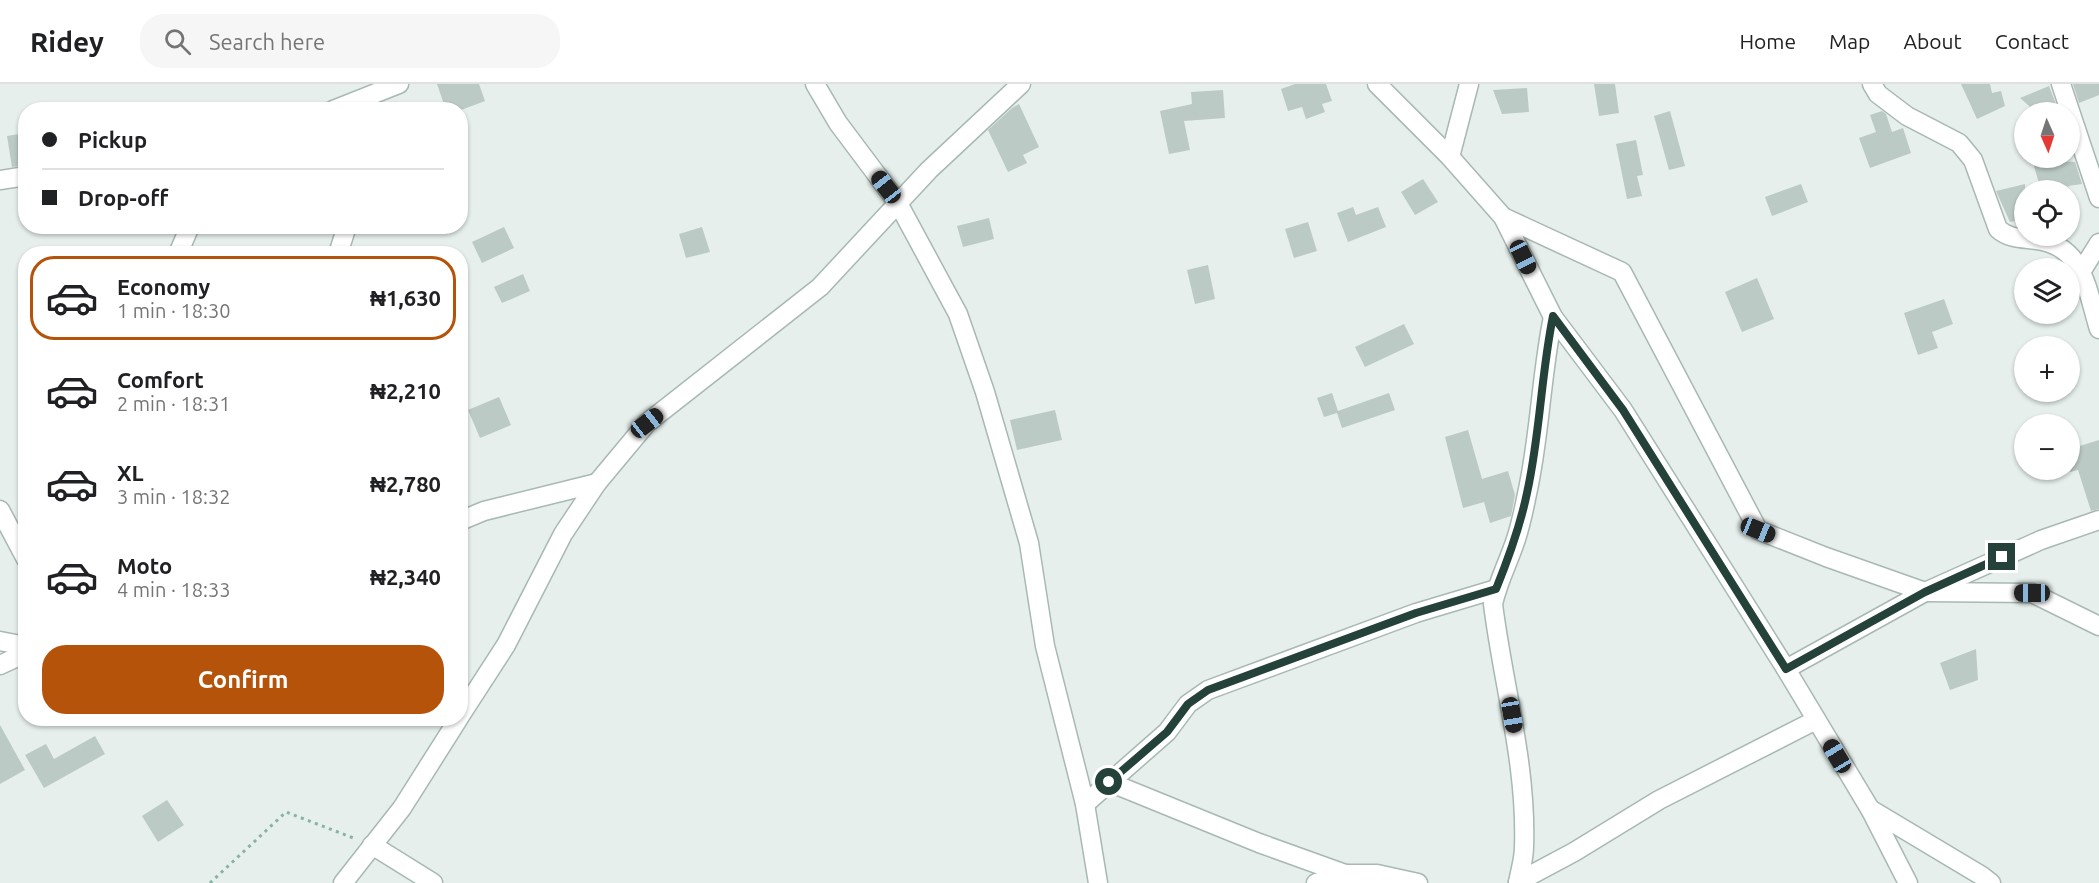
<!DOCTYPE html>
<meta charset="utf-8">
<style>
body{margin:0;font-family:Ubuntu,sans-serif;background:#f6f6f6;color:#202124;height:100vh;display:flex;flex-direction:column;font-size:22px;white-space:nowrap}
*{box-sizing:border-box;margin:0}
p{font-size:20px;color:#757577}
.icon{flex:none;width:33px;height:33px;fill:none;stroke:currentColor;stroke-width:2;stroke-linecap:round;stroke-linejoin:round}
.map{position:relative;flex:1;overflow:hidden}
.side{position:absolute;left:18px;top:162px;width:450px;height:480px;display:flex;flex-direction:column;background:#fff;border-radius:24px;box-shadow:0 2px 4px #0004}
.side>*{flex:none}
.guide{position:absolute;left:18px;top:18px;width:450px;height:132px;border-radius:24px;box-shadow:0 2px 4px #0004;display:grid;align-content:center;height:132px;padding:0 24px;background:#fff}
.needle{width:39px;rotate:177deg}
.tools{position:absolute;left:2014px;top:18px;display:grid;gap:12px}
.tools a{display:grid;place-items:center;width:66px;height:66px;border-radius:50%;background:#fff;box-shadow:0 2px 4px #0004;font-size:30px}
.end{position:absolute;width:27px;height:27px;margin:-14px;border:8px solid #24423a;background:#fff;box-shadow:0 0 0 3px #fff}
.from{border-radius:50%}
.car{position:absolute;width:18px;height:36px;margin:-18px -9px;border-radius:8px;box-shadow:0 0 4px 2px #0007;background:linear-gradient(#222 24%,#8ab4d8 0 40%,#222 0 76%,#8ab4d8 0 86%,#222 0)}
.guide b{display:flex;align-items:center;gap:21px;height:57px;font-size:22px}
.guide b+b{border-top:2px solid #e0e0e0}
.guide i{width:15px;height:15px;background:#202124}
ul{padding:10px 0 0;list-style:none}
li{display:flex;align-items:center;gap:18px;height:84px;margin:0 12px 9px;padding:0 12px;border:3px solid transparent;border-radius:24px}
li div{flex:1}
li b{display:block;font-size:22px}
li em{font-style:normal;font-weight:700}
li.active{border-color:#b45309}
li>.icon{width:54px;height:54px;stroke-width:1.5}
.button{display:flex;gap:12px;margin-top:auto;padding:12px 24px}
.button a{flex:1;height:69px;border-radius:24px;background:#b45309;color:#fff;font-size:24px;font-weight:700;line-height:69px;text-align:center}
header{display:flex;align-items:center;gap:36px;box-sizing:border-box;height:84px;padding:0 30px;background:#fff;border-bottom:2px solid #e0e0e0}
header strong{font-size:28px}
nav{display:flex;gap:33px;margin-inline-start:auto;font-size:21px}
.search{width:420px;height:54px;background:#f6f6f6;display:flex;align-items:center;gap:15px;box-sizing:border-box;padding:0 21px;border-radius:24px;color:#757577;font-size:22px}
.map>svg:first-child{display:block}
</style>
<header>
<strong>Ridey</strong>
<div class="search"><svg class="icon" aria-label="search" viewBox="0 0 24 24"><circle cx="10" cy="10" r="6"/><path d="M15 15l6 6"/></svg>Search here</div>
<nav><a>Home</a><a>Map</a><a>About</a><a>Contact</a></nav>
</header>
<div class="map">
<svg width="2099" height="799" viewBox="0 0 2099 799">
<rect width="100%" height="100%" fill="#e6efeb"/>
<g fill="#bbcac4">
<polygon points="437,0 479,0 485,17 461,26 446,26"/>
<polygon points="1295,0 1326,0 1332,17 1322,20 1325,28 1306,35 1302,23 1288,27 1281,5"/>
<polygon points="1594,0 1615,0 1619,29 1599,32"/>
<polygon points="1961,0 1990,0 1992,9 2001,7 2005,22 1977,35"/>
<polygon points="2073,0 2099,0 2099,11 2079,19"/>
<polygon points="2049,2 2059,28 2036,28 2020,14"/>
<polygon points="1527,4 1529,28 1502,30 1493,6"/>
<polygon points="1223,6 1225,34 1184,37 1190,66 1169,70 1160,27 1192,20 1191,8"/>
<polygon points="1019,20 1039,63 1023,71 1027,79 1008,88 988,46 1012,24"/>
<polygon points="1670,27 1685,82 1669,86 1654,32"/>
<polygon points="1882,27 1886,30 1892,48 1903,44 1911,69 1870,84 1859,54 1876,48 1870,31"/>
<polygon points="26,49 26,81 12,83 7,52"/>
<polygon points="1636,56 1643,91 1637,92 1642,112 1627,115 1616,60"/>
<polygon points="2052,77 2075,78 2082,100 2068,102 2069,106 2041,106 2033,79"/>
<polygon points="1423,95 1438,118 1415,131 1401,108"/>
<polygon points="1801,100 1808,118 1772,132 1765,113"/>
<polygon points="2025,100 2025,135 2010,138 1996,107"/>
<polygon points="1353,123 1356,131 1378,123 1386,143 1348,158 1337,129"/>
<polygon points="989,134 994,155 963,163 957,142"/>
<polygon points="1308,138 1317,167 1294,174 1285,145"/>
<polygon points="504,143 514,164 482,179 472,158"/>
<polygon points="702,143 710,168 686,174 679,150"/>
<polygon points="1208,181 1215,215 1195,220 1187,186"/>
<polygon points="523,190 530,207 502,219 494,203"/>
<polygon points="1757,194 1774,235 1742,248 1725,208"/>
<polygon points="1944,215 1953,240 1932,248 1938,264 1918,271 1904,229"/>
<polygon points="1404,240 1414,260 1365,283 1355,263"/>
<polygon points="1332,309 1338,327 1389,309 1395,326 1342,344 1337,329 1324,333 1317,314"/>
<polygon points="499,313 511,341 480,354 468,326"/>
<polygon points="1055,326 1062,356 1017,366 1010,336"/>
<polygon points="1468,346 1482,395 1508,387 1515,411 1511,432 1490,439 1484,418 1463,424 1445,353"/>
<polygon points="2099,356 2099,425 2091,427 2078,386 2070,388 2070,365"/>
<polygon points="1976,565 1978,596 1950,606 1940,579"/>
<polygon points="0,641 25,686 0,700"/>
<polygon points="95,652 105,670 44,704 25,671 46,660 54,675"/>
<polygon points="167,716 184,741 158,758 142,732"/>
</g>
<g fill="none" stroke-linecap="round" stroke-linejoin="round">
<g stroke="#a8b8b2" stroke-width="21">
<g id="minor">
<polyline points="815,0 838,39 898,119 958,230 985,308 1029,459 1045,562 1085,720 1098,799"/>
<polyline points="1377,0 1450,73 1503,133 1553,233 1623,326 1786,585 1870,725 1908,799"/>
<path d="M1872,0L1878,10L1907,32L1959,59L1973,76L1998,145C2009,155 2023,154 2037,156C2084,162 2087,207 2099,245"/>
<polyline points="2061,0 2099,114"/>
<polyline points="333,26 399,0"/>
<polyline points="1450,73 1469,0"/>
<polyline points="0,96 26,92"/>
<polyline points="1503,133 1622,188 1758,446 1826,473 1925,508 2032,509 2099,542"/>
<polyline points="178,170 190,142"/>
<polyline points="338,170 347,142"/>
<polyline points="2081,188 2099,159"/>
<polyline points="0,426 26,475"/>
<polyline points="460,437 484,427 597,399"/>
<polyline points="0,557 26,562"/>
<polyline points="0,581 26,569"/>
<polyline points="1786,585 1925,508 2041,456 2099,436"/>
<polyline points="460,632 506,561 563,450 597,399 647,339 820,203 929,86 1021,0"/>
<polyline points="1109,698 1259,759 1345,790"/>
<polyline points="1085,720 1167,648 1188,620 1208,606 1416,529 1496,505"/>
<polyline points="1870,725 1982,792 1991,799"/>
<polyline points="372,761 433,799"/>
<polyline points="1518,798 1574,768 1659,716 1816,636"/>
<polyline points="343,799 402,724 459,634"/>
<polyline points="1316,799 1345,790 1377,790 1418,799"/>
<path d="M1518,799C1520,787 1524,775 1524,763C1527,680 1503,601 1493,520C1498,497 1509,477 1516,455C1521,440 1524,425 1527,410C1540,352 1541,291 1553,233"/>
</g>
</g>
<polyline stroke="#86b3a5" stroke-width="3" stroke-dasharray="3 4.5" stroke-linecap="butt" points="210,799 286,728 356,755"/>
<use href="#minor" stroke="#fff" stroke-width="18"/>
</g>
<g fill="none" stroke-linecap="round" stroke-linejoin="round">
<path stroke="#24423a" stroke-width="8" d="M1109,698L1167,648L1188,620L1208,606L1416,529L1496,505C1509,473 1520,443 1527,409C1540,351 1541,291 1553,232L1623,326L1786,585L1925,508L2002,473"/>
</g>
</svg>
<div class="tools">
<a><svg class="needle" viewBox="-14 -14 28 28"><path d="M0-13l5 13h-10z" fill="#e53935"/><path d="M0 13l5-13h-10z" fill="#757577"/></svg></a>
<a><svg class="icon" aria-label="locate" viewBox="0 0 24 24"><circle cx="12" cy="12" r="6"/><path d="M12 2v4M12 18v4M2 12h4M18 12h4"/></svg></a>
<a><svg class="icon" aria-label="layers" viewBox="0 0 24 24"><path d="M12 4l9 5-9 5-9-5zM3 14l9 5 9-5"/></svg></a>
<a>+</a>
<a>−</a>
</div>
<i class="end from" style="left:1109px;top:698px"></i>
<i class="end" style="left:2002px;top:473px"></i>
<i class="car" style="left:886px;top:103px;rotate:322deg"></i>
<i class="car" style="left:1523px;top:173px;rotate:154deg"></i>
<i class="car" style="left:647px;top:339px;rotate:52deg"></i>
<i class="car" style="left:1758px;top:446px;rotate:112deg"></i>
<i class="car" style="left:2032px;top:509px;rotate:270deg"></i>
<i class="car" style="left:1512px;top:631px;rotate:170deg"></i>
<i class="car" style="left:1837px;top:672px;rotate:329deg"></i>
<div class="guide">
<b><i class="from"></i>Pickup</b>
<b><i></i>Drop-off</b>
</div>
<section class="side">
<ul>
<li class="active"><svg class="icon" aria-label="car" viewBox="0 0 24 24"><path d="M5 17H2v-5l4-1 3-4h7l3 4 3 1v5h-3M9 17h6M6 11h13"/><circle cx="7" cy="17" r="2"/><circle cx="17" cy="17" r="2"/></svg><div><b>Economy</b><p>1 min · 18:30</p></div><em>₦1,630</em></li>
<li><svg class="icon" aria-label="car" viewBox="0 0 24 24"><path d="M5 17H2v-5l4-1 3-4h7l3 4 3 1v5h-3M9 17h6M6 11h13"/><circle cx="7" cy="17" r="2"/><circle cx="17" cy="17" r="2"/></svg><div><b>Comfort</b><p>2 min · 18:31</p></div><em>₦2,210</em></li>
<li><svg class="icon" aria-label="car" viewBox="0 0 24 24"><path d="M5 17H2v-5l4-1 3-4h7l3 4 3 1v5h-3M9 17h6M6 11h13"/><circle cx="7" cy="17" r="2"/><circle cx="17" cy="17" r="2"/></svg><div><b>XL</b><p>3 min · 18:32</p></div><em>₦2,780</em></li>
<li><svg class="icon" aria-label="car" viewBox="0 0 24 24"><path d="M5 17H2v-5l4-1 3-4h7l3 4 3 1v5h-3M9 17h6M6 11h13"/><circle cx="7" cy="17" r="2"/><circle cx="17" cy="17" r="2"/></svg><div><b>Moto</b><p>4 min · 18:33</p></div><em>₦2,340</em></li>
</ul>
<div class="button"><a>Confirm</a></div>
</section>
</div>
